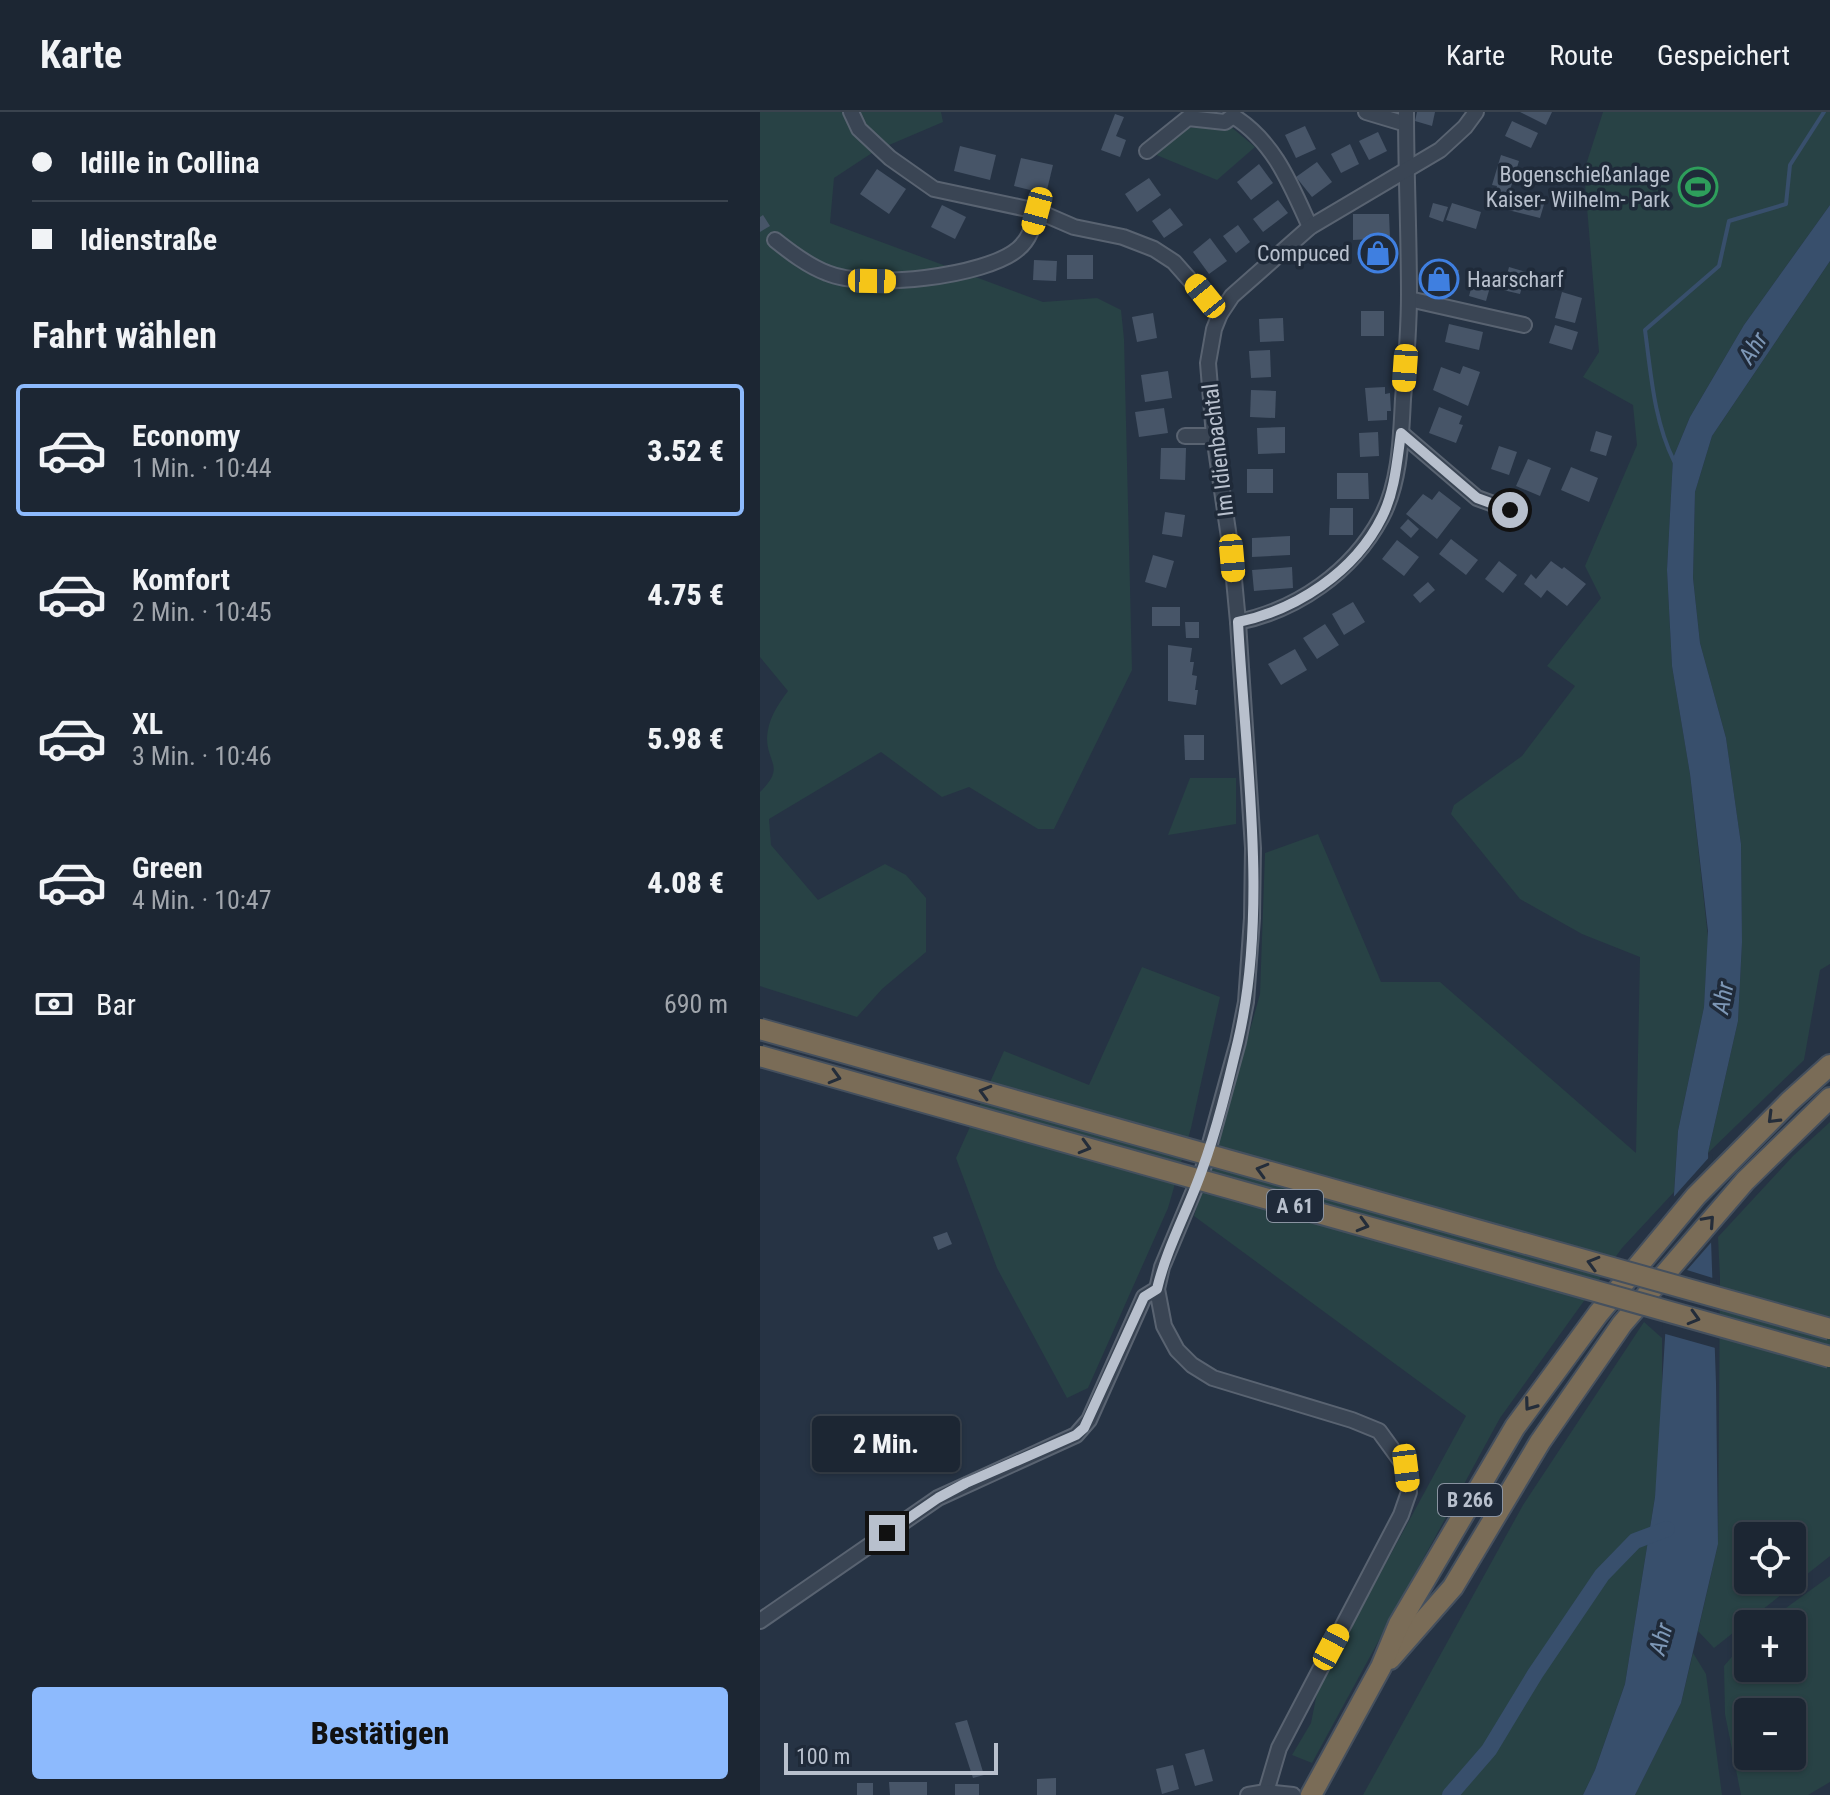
<!DOCTYPE html>
<html lang="de">
<meta charset="utf-8">
<style>
body{margin:0;font-family:"Roboto Condensed",sans-serif;background:#252e3b;color:#f1f3f6;height:100vh;display:flex;flex-direction:column;font-size:30px;white-space:nowrap}
*{box-sizing:border-box;margin:0}
p{font-size:26px;color:#a0a5ac}
.icon{flex:none;width:44px;height:44px;fill:none;stroke:currentColor;stroke-width:2;stroke-linecap:round;stroke-linejoin:round}
.map{position:relative;flex:1;overflow:hidden}
.details{display:flex;flex-direction:column;background:#1c2633;width:760px}
.details>*{flex:none}
.hud{display:grid;align-content:center;height:176px;padding:0 32px;background:#1c2633}
.controls{position:absolute;left:974px;top:1410px;display:grid;gap:16px}
.controls a{display:grid;place-items:center;width:72px;height:72px;border-radius:8px;background:#1c2633;box-shadow:0 2px 6px #0004,0 0 0 2px #3a434e;font-size:40px}
.scale{position:absolute;left:24px;bottom:20px;width:214px;box-sizing:border-box;padding-left:8px;border:4px solid #b8c0cd;border-top:0;font-size:22px;line-height:28px;white-space:nowrap;color:#b8c0cd;-webkit-text-stroke:6px #1f2a39;paint-order:stroke}
.end{position:absolute;width:36px;height:36px;margin:-18px;border:10px solid #b8c0cd;background:#111;box-shadow:0 0 0 4px #111}
.from{border-radius:50%}
.bubble{position:absolute;height:56px;border-radius:8px;background:#1c2633;box-shadow:0 2px 6px #0004,0 0 0 2px #3a434e;font-size:26px;font-weight:800;line-height:56px;text-align:center}
.car{position:absolute;width:24px;height:48px;margin:-24px -12px;border-radius:10px;box-shadow:0 0 6px 2px #0007;background:linear-gradient(#f5c518 24%,#345 0 40%,#f5c518 0 76%,#345 0 86%,#f5c518 0)}
.hud b{display:flex;align-items:center;gap:28px;height:76px;font-size:30px}
.hud b+b{border-top:2px solid #3a434e}
.hud i{width:20px;height:20px;background:#f1f3f6}
ul{padding:0;list-style:none}
li{display:flex;align-items:center;gap:24px;height:132px;margin:0 16px 12px;padding:0 16px;border:4px solid transparent;border-radius:8px}
li div{flex:1}
li b{display:block;font-size:30px}
li em{font-style:normal;font-weight:800}
li.current{border-color:#8dbafd}
li>.icon{width:72px;height:72px;stroke-width:1.5}
h2{padding:0 32px;font-size:36px;line-height:96px}
.pay{display:flex;align-items:center;gap:20px;height:88px;padding:0 32px;font-size:30px}
.pay p{margin-inline-start:auto}
.button{display:flex;gap:16px;margin-top:auto;padding:16px 32px}
.button a{flex:1;height:92px;border-radius:8px;background:#8dbafd;color:#111;font-size:32px;font-weight:800;line-height:92px;text-align:center}
header{display:flex;align-items:center;gap:48px;box-sizing:border-box;height:112px;padding:0 40px;background:#1c2633;border-bottom:2px solid #3a434e}
header strong{font-size:38px}
nav{display:flex;gap:44px;margin-inline-start:auto;font-size:28px}
main{display:flex;flex:1;min-height:0}
.map>svg:first-child{display:block}
</style>
<header>
<strong>Karte</strong>
<nav><a>Karte</a><a>Route</a><a>Gespeichert</a></nav>
</header>
<main>
<section class="details">
<div class="hud">
<b><i class="from"></i>Idille in Collina</b>
<b><i></i>Idienstraße</b>
</div>
<h2>Fahrt wählen</h2>
<ul>
<li class="current"><svg class="icon" aria-label="car" viewBox="0 0 24 24"><path d="M5 17H2v-5l4-1 3-4h7l3 4 3 1v5h-3M9 17h6M6 11h13"/><circle cx="7" cy="17" r="2"/><circle cx="17" cy="17" r="2"/></svg><div><b>Economy</b><p>1 Min. · 10:44</p></div><em>3.52 €</em></li>
<li><svg class="icon" aria-label="car" viewBox="0 0 24 24"><path d="M5 17H2v-5l4-1 3-4h7l3 4 3 1v5h-3M9 17h6M6 11h13"/><circle cx="7" cy="17" r="2"/><circle cx="17" cy="17" r="2"/></svg><div><b>Komfort</b><p>2 Min. · 10:45</p></div><em>4.75 €</em></li>
<li><svg class="icon" aria-label="car" viewBox="0 0 24 24"><path d="M5 17H2v-5l4-1 3-4h7l3 4 3 1v5h-3M9 17h6M6 11h13"/><circle cx="7" cy="17" r="2"/><circle cx="17" cy="17" r="2"/></svg><div><b>XL</b><p>3 Min. · 10:46</p></div><em>5.98 €</em></li>
<li><svg class="icon" aria-label="car" viewBox="0 0 24 24"><path d="M5 17H2v-5l4-1 3-4h7l3 4 3 1v5h-3M9 17h6M6 11h13"/><circle cx="7" cy="17" r="2"/><circle cx="17" cy="17" r="2"/></svg><div><b>Green</b><p>4 Min. · 10:47</p></div><em>4.08 €</em></li>
</ul>
<div class="pay"><svg class="icon" aria-label="cash" viewBox="0 0 24 24"><path d="M3 7h18v10H3z"/><circle cx="12" cy="12" r="2"/></svg>Bar<p>690 m</p></div>
<div class="button"><a>Bestätigen</a></div>
</section>
<div class="map">
<svg width="1070" height="1683" viewBox="0 0 1070 1683">
<rect width="100%" height="100%" fill="#263344"/>
<g fill="#284245" fill-rule="evenodd">
<path d="M0,0H181L183,10L115,39L74,66L70,111L283,190L337,186L361,198L364,227L372,558L294,717H278L209,675L182,685L121,640L9,707L11,733L58,788L125,752L146,763L166,786V840L122,877L97,905L0,874V680C26,655 7,651 7,626C8,607 17,594 28,579L0,545Z"/>
<polygon points="843,0 1070,0 1070,93 984,213 930,305 913,346 907,458 912,554 930,662 948,826 944,895 918,1019 914,1080 862,1136 740,1306 552,1651 532,1643 551,1611 558,1576 706,1304 434,1104 461,1022 500,882 505,741 558,722 621,870 680,870 876,1041 880,845 822,822 760,787 691,702 694,693 762,644 815,574 787,554 841,486 825,454 877,333 873,293 823,265 839,240 824,59"/>
<polygon points="470,14 495,35 457,68 394,42 427,16"/>
<polygon points="1070,149 1070,852 1060,858 1044,948 948,1041 978,909 982,830 981,732 966,626 940,531 933,466 935,380 952,324"/>
<polygon points="430,666 476,666 476,712 408,723"/>
<polygon points="382,855 460,885 431,1016 408,1096 328,1276 307,1286 237,1156 196,1046 244,939 329,973"/>
<path d="M1070,1010V1444L954,1536L938,1519L958,1432L960,1166L958,1125L1033,1044ZM988,1424H1032V1468H988Z"/>
<polygon points="884,1210 902,1226 902,1308 895,1385 865,1572 835,1658 823,1683 603,1683 763,1393"/>
<path d="M1070,1464V1670L1048,1683H981L965,1602L964,1554L988,1526V1556H1032V1512H1004ZM988,1600H1032V1644H988Z"/>
<polygon points="933,1541 946,1562 962,1683 875,1683 921,1591"/>
</g>
<polygon fill="#384f6c" points="1070,93 1070,149 952,324 935,380 933,466 940,531 966,626 981,732 982,830 978,909 948,1041 956,1271 958,1432 921,1591 875,1683 823,1683 835,1658 865,1572 895,1385 918,1019 944,895 948,819 930,662 912,554 907,458 913,346 930,305 984,213"/>
<polygon fill="#263344" points="952,1042 955,1126 927,1158 956,1167 959,1237 902,1221 910,1089"/>
<g fill="none" stroke-linecap="round" stroke-linejoin="round">
<path stroke="#384f6c" stroke-width="4" d="M914,349C894,309 891,262 885,218L959,154L969,109L1026,92L1030,53L1064,0"/>
<polyline stroke="#384f6c" stroke-width="16" points="690,1683 729,1638 775,1562 842,1463 875,1429 907,1417"/>
</g>
<g fill="#475568">
<polygon points="657,0 675,0 672,14 655,9"/>
<polygon points="760,0 792,0 786,13"/>
<polygon points="355,2 364,5 356,24 366,28 360,45 341,38"/>
<polygon points="752,9 778,21 771,36 745,24"/>
<polygon points="545,14 556,37 536,46 525,23"/>
<polygon points="618,20 627,39 609,48 599,29"/>
<polygon points="590,32 599,52 581,61 571,42"/>
<polygon points="200,34 236,43 230,68 194,59"/>
<polygon points="741,43 759,49 750,78 785,89 780,106 732,94 737,74 732,73"/>
<polygon points="261,46 293,53 286,82 254,74"/>
<polygon points="557,50 572,70 552,85 536,65"/>
<polygon points="499,52 513,71 491,88 477,70"/>
<polygon points="117,57 146,77 129,102 100,82"/>
<polygon points="389,66 401,83 377,100 365,82"/>
<polygon points="518,88 528,101 503,120 493,107"/>
<polygon points="673,91 688,95 683,110 669,105"/>
<polygon points="692,91 721,100 716,117 686,108"/>
<polygon points="182,93 206,105 195,127 171,115"/>
<polygon points="410,96 423,113 404,126 392,109"/>
<polygon points="593,102 629,102 630,126 593,128"/>
<polygon points="3,103 10,114 0,120 0,105"/>
<polygon points="478,113 490,130 476,141 463,124"/>
<polygon points="450,126 467,149 449,162 433,140"/>
<polygon points="626,129 626,157 610,158 610,150 601,151 600,130"/>
<rect x="307" y="143" width="26" height="24"/>
<polygon points="274,148 297,149 296,169 273,168"/>
<polygon points="667,150 699,158 693,182 661,174"/>
<polygon points="749,155 766,160 760,182 743,178"/>
<polygon points="715,163 732,168 726,189 709,184"/>
<polygon points="802,180 822,186 815,211 795,206"/>
<rect x="601" y="199" width="23" height="25"/>
<polygon points="393,201 397,226 377,230 372,205"/>
<polygon points="523,206 524,229 500,230 499,207"/>
<polygon points="689,212 723,220 719,238 685,230"/>
<polygon points="795,213 818,220 812,238 789,231"/>
<polygon points="510,238 511,265 491,266 489,239"/>
<polygon points="703,254 720,260 708,294 673,278 681,255 700,262"/>
<polygon points="408,259 412,286 385,290 381,263"/>
<polygon points="625,275 625,282 630,281 631,299 627,299 627,308 608,309 605,276"/>
<polygon points="491,278 516,279 515,306 490,305"/>
<polygon points="679,295 702,304 699,312 703,313 696,331 669,321"/>
<polygon points="404,296 408,321 379,325 375,300"/>
<polygon points="525,315 525,341 498,342 497,316"/>
<polygon points="836,319 852,324 846,344 830,339"/>
<polygon points="618,320 619,344 600,345 599,321"/>
<polygon points="739,334 757,340 749,363 731,357"/>
<polygon points="401,336 426,336 425,368 400,367"/>
<polygon points="768,347 791,356 780,384 756,374"/>
<polygon points="811,355 838,366 829,390 801,378"/>
<rect x="487" y="357" width="26" height="24"/>
<polygon points="577,361 608,361 609,387 577,387"/>
<polygon points="679,379 701,396 677,427 646,402 663,382 672,388"/>
<polygon points="570,396 593,396 593,423 569,423"/>
<polygon points="405,400 425,403 422,425 402,422"/>
<polygon points="648,407 659,417 651,426 640,416"/>
<polygon points="530,424 530,443 492,445 492,426"/>
<polygon points="691,427 718,448 706,463 679,442"/>
<polygon points="637,428 659,445 644,464 622,447"/>
<polygon points="393,443 414,449 406,476 385,470"/>
<polygon points="739,449 757,463 743,481 725,467"/>
<polygon points="791,449 802,457 804,455 826,472 807,494 787,478 781,486 764,472 771,462 776,467"/>
<polygon points="532,455 533,476 494,479 492,458"/>
<polygon points="668,470 675,478 660,491 653,483"/>
<polygon points="593,490 605,510 584,523 572,502"/>
<rect x="392" y="495" width="28" height="19"/>
<polygon points="425,510 439,510 439,526 426,526"/>
<polygon points="565,512 579,533 557,547 543,526"/>
<polygon points="408,533 432,536 430,550 434,550 432,563 437,564 435,578 438,578 436,593 408,589"/>
<polygon points="535,537 547,558 521,573 508,552"/>
<polygon points="424,623 444,623 444,648 425,648"/>
<polygon points="187,1120 192,1132 178,1138 173,1125"/>
<polygon points="207,1608 224,1663 213,1666 195,1611"/>
<polygon points="444,1637 453,1669 435,1674 425,1642"/>
<polygon points="413,1653 419,1677 402,1682 396,1657"/>
<polygon points="296,1666 296,1683 277,1683 277,1667"/>
<polygon points="129,1670 167,1670 167,1683 130,1683"/>
<rect x="97" y="1671" width="16" height="12"/>
<rect x="195" y="1672" width="24" height="11"/>
</g>
<g fill="none" stroke-linecap="round" stroke-linejoin="round">
<g stroke="#596371" stroke-width="18">
<g id="minor">
<polyline points="91,0 99,17 130,46 174,77 277,99 314,115 363,125 394,137 414,150 460,202"/>
<polyline points="606,0 646,12"/>
<path d="M387,39L428,6L465,10L473,4C514,29 531,73 550,115"/>
<path d="M15,128C30,140 48,154 67,161C107,178 225,165 258,137C270,127 273,114 277,99"/>
<polyline points="649,187 764,213"/>
<polyline points="641,321 717,386 750,398"/>
<polyline points="425,324 454,324"/>
<path d="M478,510C537,498 592,460 621,406C640,371 641,326 643,287C646,253 649,218 649,183C649,122 646,61 646,0"/>
<polyline points="0,1509 178,1386 316,1323 329,1308 384,1185 397,1177"/>
<polyline points="506,1680 519,1636 641,1403 649,1380 646,1356 619,1319 592,1308 453,1266 432,1253 417,1238 404,1214 397,1177 402,1155 443,1057 478,930 486,890 492,806 493,736 478,510 472,446 454,324 448,251 454,217 460,202 472,184 550,115 680,38 705,15 716,0"/>
<polyline points="488,1683 506,1680 533,1683"/>
</g>
</g>
<g stroke="#45505e" stroke-width="24">
<g id="highway">
<polyline points="630,1547 693,1475 780,1330 862,1212 985,1069 1070,986"/>
<polyline points="551,1683 621,1555 639,1512 755,1315 838,1202 936,1084 1029,990 1070,953"/>
</g>
</g>
<use href="#minor" stroke="#3a4554" stroke-width="14"/>
<use href="#highway" stroke="#7a6c57" stroke-width="20"/>
<g stroke="#45505e" stroke-width="24" stroke-linecap="butt">
<g id="highway-bridge">
<polyline points="0,917 1070,1217"/>
<polyline points="0,944 1070,1245"/>
</g>
</g>
<use href="#highway-bridge" stroke="#7a6c57" stroke-width="20"/>
</g>
<defs><path id="oneway-chevron" d="M-2-3.5L2.5 0L-2 3.5" fill="none" stroke-width="1.6" stroke-linecap="round" stroke-linejoin="round" transform="scale(2)"/></defs>
<g stroke="#242d3a">
<use href="#oneway-chevron" transform="translate(75 965) rotate(16)"/>
<use href="#oneway-chevron" transform="translate(225 980) rotate(-164)"/>
<use href="#oneway-chevron" transform="translate(1013 1006) rotate(135)"/>
<use href="#oneway-chevron" transform="translate(325 1035) rotate(16)"/>
<use href="#oneway-chevron" transform="translate(502 1058) rotate(-164)"/>
<use href="#oneway-chevron" transform="translate(949 1109) rotate(-48)"/>
<use href="#oneway-chevron" transform="translate(603 1113) rotate(16)"/>
<use href="#oneway-chevron" transform="translate(833 1151) rotate(-164)"/>
<use href="#oneway-chevron" transform="translate(934 1206) rotate(16)"/>
<use href="#oneway-chevron" transform="translate(770 1293) rotate(126)"/>
</g>
<g fill="none" stroke-linecap="round" stroke-linejoin="round">
<path stroke="#b8c0cd" stroke-width="10" d="M127,1421L178,1386L206,1371L316,1323L324,1316L384,1185L397,1177C407,1135 428,1098 442,1058C457,1017 468,971 478,929C509,796 485,645 478,510C536,498 595,460 622,405C635,379 637,349 641,321L717,386L750,398"/>
</g>
<defs>
<g id="stadium-ring" transform="scale(2)"><circle r="9.5" fill="#1f2a39" stroke="#2e9e5b" stroke-width="1.5"/><path d="M0-5a6.5 5 0 1 0 0 10a6.5 5 0 1 0 0-10ZM-3.5-1.8h7v3.6h-7Z" fill="#2e9e5b"/></g>
<g id="shop-ring" transform="scale(2)"><circle r="9.5" fill="#1f2a39" stroke="#3f7fe0" stroke-width="1.5"/><path d="M-5-2.5h2.3a2.7 3.5 0 0 1 5.4 0H5L5.5 6h-11ZM-1.5-2.5h3a1.5 2.3 0 0 0-3 0Z" fill="#3f7fe0"/></g>
</defs>
<g fill-rule="evenodd">
<use href="#stadium-ring" x="938" y="75"/>
<use href="#shop-ring" x="618" y="141"/>
<use href="#shop-ring" x="679" y="167"/>
</g>
<g text-anchor="middle" dominant-baseline="central" stroke-width="7" stroke-linejoin="round" paint-order="stroke">
<g fill="#1f2a39" stroke="#8a93a1" stroke-width="2">
<rect x="507" y="1078" width="56" height="32" rx="6"/>
<rect x="678" y="1372" width="64" height="32" rx="6"/>
</g>
<g font-size="20" font-weight="bold" fill="#b8c0cd">
<text x="535" y="1094">A 61</text>
<text x="710" y="1388">B 266</text>
</g>
<g font-size="22" fill="#b8c0cd" stroke="#1f2a39" text-anchor="end">
<text x="910" y="62">Bogenschießanlage<tspan x="910" dy="25">Kaiser- Wilhelm- Park</tspan></text>
<text x="590" y="141">Compuced</text>
<text x="707" y="167" text-anchor="start">Haarscharf</text>
</g>
<g font-size="22" fill="#b8c0cd" stroke="#1f2a39">
<text transform="translate(458 338) rotate(-97)">Im Idienbachtal</text>
</g>
<g font-size="24" font-style="italic" fill="#7d97b6" stroke="#1f2a39">
<text transform="translate(993 236) rotate(-57)">Ahr</text>
<text transform="translate(963 886) rotate(-80)">Ahr</text>
<text transform="translate(901 1527) rotate(-74)">Ahr</text>
</g>
</g>
</svg>
<div class="controls">
<a><svg class="icon" aria-label="locate" viewBox="0 0 24 24"><circle cx="12" cy="12" r="6"/><path d="M12 2v4M12 18v4M2 12h4M18 12h4"/></svg></a>
<a>+</a>
<a>−</a>
</div>
<div class="scale">100 m</div>
<i class="end from" style="left:750px;top:398px"></i>
<i class="end" style="left:127px;top:1421px"></i>
<div class="bubble" style="left:52px;top:1304px;width:148px">2 Min.</div>
<i class="car" style="left:277px;top:99px;rotate:195deg"></i>
<i class="car" style="left:112px;top:169px;rotate:91deg"></i>
<i class="car" style="left:445px;top:184px;rotate:321deg"></i>
<i class="car" style="left:645px;top:256px;rotate:184deg"></i>
<i class="car" style="left:472px;top:446px;rotate:175deg"></i>
<i class="car" style="left:646px;top:1356px;rotate:173deg"></i>
<i class="car" style="left:571px;top:1535px;rotate:28deg"></i>
</div>
</main>
